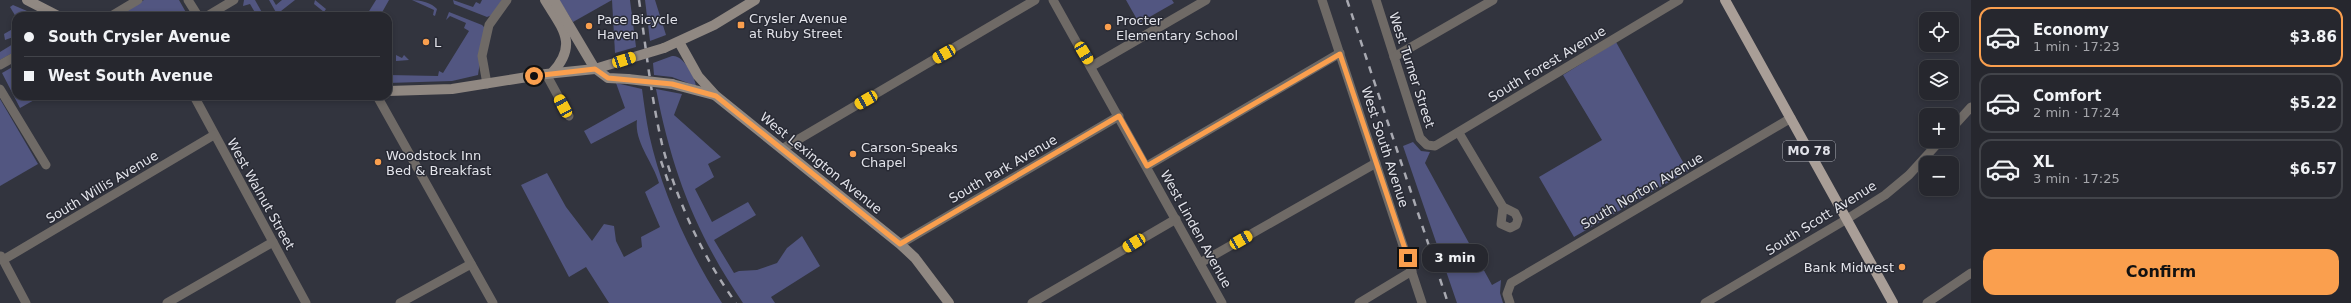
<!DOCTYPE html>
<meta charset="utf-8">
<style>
body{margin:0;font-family:"DejaVu Sans",sans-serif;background:#2e2f36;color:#f1f3f6;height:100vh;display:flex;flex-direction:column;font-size:15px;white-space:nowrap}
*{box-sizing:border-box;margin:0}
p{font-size:13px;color:#a4a5aa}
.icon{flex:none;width:22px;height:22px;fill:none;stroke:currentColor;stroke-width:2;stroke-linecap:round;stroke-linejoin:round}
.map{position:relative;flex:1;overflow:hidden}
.side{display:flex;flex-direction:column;background:#26272e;width:380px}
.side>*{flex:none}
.top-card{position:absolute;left:12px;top:12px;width:380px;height:88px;border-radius:12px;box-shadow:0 2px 6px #0003,0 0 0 1px #42444a;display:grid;align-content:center;height:88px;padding:0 12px;background:#26272e}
.tools{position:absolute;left:1919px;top:12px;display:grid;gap:8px}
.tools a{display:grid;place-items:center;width:40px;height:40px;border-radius:8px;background:#26272e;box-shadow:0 2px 6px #0003,0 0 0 1px #42444a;font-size:20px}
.end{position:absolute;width:18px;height:18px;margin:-9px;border:5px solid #fa9f4e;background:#111;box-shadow:0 0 0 2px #111}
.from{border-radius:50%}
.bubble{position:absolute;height:28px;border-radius:12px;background:#26272e;box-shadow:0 2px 6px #0003,0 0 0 1px #42444a;font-size:13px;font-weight:700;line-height:28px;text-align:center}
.car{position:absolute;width:12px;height:24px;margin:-12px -6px;border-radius:5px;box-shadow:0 0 3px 1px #0007;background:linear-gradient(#f5c518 24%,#345 0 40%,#f5c518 0 76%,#345 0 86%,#f5c518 0)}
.top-card b{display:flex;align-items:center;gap:14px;height:38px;font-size:15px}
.top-card b+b{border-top:1px solid #42444a}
.top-card i{width:10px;height:10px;background:#f1f3f6}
ul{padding:7px 0 0;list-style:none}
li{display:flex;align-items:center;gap:12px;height:60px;margin:0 8px 6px;padding:0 4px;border:2px solid #42444a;border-radius:12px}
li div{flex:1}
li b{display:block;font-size:15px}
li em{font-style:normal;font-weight:700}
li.current{border-color:#fa9f4e}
li>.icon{width:36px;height:36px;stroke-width:1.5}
.action{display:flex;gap:8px;margin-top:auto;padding:8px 12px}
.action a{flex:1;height:46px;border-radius:12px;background:#fa9f4e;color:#111;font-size:16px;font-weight:700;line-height:46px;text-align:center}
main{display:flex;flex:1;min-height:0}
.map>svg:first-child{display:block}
</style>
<main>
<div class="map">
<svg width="1971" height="303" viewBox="0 0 1971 303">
<rect width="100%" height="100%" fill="#32343e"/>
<g fill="#525681">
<polygon points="144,0 179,0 188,16 117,16"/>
<polygon points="244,0 255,0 264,16 257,16 250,4 243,6"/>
<polygon points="269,0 273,0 276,5 282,0 295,0 281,11 284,16 278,16"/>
<polygon points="315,0 326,9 324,12 314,4"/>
<polygon points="376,0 389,0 380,16 366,16"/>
<path d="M412,0C420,0 432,3 437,9L435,16L433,15L434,10Z"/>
<polygon points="453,0 473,7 476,2 480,4 482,0 502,0 492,15 487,17 454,4"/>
<polygon points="559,0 612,0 573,22"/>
<polygon points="612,0 630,0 636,47 615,53"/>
<polygon points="645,0 655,0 666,35 650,41"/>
<polygon points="1126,0 1172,0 1174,3 1139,23"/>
<polygon points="13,5 27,11 16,17 10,7"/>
<polygon points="449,12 482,25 485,28 478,75 452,81 388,83 388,75 438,76 439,71 443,73 469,31 464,28 466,23 450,16 446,20"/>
<polygon points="16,27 16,36 5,40 4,34"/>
<polygon points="1616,42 1688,171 1574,237 1539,177 1602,140 1563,75"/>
<polygon points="13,44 16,44 16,51 0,60 0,52"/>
<polygon points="396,55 402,58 404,55 409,60 396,61"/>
<path d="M672,56C683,54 695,77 696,86L672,77L654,75L653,63Z"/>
<polygon points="16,65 16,96 34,96 36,99 20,108 2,73"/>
<path d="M616,83L642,89C644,104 646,119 649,134C662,193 689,252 722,303H609L586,267L569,277L521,185L547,173L566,207L592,241L604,224L614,226L616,241L624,257L642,247L641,237L660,227L645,192L659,183C653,162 634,142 637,120L591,144L584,131L625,108Z"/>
<path d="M656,89L682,94L674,115L721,157L708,164L714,177L695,189L712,222L748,202L756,215L714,240L734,273L739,271L757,270L777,263L787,248L802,236L820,266L771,297L775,303H743C696,234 672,172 656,89Z"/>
<polygon points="0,99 38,164 0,186"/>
<polygon points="1413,142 1421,151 1430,152 1425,163 1492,285 1501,280 1500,293 1503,303 1457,303 1403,146"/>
</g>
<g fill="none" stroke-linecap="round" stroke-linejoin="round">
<g stroke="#6f6a66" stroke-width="9">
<polyline points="188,0 198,16"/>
<polyline points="1053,0 1222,303"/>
<polyline points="1322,0 1422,303"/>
<polyline points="1376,0 1420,138 1427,145 1435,146 1679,0"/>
<polyline points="111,16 138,0"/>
<polyline points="207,16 234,0"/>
<polyline points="1394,57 1493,0"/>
<polyline points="0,65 16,56"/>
<polyline points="1092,66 1206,0"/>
<polyline points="546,74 569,116"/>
<polyline points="487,84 482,56 489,25 507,0"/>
<polyline points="0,89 46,165"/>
<polyline points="194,96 306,303"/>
<polyline points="377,96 493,303"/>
<polyline points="1952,128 1971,107"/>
<polyline points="1459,133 1503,207 1501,224 1510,228 1516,225 1518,219 1515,213 1503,207"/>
<polyline points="782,149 1035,0"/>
<polyline points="1147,166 1340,53"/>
<polyline points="900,244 1119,116"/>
<polyline points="1,256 26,303"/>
<polyline points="3,260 214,135"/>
<polyline points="1200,263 1376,163"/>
<polyline points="167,303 273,242"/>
<polyline points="400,303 471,264"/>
<polyline points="1032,303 1176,219"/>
<polyline points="1359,303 1412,271"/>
<polyline points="1510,303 1507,294 1511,283 1791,118"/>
<polyline points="1705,303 1847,219 1885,195 1909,175 1940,141"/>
<polyline points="1927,303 1971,273"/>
</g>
<g stroke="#908882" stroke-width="10">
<polyline points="27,0 58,16"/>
<path d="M545,0C562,28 579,44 552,73"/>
<polyline points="554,0 595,69"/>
<polyline points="679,42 698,76 716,96 900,244 915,258 949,303"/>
<polyline points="664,48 714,25 755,0"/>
<polyline points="592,66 608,78 628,79"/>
<polyline points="672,84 714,95"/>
<polyline points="388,91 452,89 546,74 595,69 624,60"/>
</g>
<polyline stroke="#a99e97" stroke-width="10" points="1725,0 1893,303"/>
<g stroke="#a8a9b1" stroke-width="2.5" stroke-dasharray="7 7" stroke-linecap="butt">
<path d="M639,0C646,48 651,97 662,144C676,199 702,256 736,303"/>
<polyline points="1347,0 1448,303"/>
<polyline points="661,161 671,190"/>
</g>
<g stroke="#908882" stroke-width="10">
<polyline points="624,60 664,48"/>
<polyline points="628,79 672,84"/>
</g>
</g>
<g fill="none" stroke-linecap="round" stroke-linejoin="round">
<polyline stroke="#fa9f4e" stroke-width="5" points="534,76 595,69 608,78 672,84 716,96 900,244 1119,116 1147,166 1340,54 1408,258"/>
</g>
<g fill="#fa9f4e" stroke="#282a34" stroke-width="1.5">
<rect x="737" y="21" width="8" height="8" rx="2"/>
<circle cx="589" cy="26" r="4"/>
<circle cx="1108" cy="27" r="4"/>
<circle cx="426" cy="42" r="4"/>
<circle cx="853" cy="154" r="4"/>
<circle cx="378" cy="162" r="4"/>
<circle cx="1902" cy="267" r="4"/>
</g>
<g text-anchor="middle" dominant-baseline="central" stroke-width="3" stroke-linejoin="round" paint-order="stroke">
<rect fill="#282a34" stroke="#aaacb3" stroke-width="1" x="1783" y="141" width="52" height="20" rx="3"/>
<g font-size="12" font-weight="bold" fill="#e2e3ea">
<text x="1809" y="151">MO 78</text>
</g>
<g font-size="13" fill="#e2e3ea" stroke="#282a34" text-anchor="start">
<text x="749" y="18">Crysler Avenue<tspan x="749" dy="15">at Ruby Street</tspan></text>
<text x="597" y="19">Pace Bicycle<tspan x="597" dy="15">Haven</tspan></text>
<text x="1116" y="20">Procter<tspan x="1116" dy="15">Elementary School</tspan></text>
<text x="434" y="42">L</text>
<text x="861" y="147">Carson-Speaks<tspan x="861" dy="15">Chapel</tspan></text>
<text x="386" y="155">Woodstock Inn<tspan x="386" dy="15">Bed &amp; Breakfast</tspan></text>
<text x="1894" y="267" text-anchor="end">Bank Midwest</text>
</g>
<g font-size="13" fill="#e2e3ea" stroke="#282a34">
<text transform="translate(1547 64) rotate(-31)">South Forest Avenue</text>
<text transform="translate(1412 70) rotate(72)">West Turner Street</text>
<text transform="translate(1385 147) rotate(72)">West South Avenue</text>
<text transform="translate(821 163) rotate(39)">West Lexington Avenue</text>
<text transform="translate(1003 169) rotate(-30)">South Park Avenue</text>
<text transform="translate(102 187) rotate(-31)">South Willis Avenue</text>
<text transform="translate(1642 191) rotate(-30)">South Norton Avenue</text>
<text transform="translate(261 194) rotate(61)">West Walnut Street</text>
<text transform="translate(1821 218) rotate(-32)">South Scott Avenue</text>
<text transform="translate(1196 229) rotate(61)">West Linden Avenue</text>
</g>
</g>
</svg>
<div class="tools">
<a><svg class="icon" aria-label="locate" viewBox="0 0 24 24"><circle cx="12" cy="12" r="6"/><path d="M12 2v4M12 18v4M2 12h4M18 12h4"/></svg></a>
<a><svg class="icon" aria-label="layers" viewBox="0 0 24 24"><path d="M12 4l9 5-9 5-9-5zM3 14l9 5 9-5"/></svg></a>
<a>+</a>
<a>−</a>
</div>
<i class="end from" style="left:534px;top:76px"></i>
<i class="end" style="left:1408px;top:258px"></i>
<div class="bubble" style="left:1422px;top:244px;width:66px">3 min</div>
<i class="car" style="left:1084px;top:53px;rotate:149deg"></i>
<i class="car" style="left:944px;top:54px;rotate:240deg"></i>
<i class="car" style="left:624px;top:60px;rotate:72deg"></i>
<i class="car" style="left:866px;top:100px;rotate:240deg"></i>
<i class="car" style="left:563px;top:106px;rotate:332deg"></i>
<i class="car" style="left:1241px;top:240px;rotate:60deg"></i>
<i class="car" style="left:1134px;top:243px;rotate:239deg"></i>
<div class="top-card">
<b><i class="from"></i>South Crysler Avenue</b>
<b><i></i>West South Avenue</b>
</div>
</div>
<section class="side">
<ul>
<li class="current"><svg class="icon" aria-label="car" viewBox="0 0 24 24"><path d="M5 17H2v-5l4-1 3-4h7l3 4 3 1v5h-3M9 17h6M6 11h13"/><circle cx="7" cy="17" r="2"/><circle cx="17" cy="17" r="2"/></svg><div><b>Economy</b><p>1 min · 17:23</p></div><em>$3.86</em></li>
<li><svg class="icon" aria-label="car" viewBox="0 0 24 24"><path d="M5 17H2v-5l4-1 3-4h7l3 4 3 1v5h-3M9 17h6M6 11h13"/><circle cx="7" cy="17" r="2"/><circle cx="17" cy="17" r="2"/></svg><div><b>Comfort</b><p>2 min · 17:24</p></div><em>$5.22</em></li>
<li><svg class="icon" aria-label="car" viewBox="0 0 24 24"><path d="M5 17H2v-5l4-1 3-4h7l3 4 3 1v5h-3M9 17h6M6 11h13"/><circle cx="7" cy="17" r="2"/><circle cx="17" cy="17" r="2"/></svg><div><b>XL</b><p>3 min · 17:25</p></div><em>$6.57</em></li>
</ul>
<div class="action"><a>Confirm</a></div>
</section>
</main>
